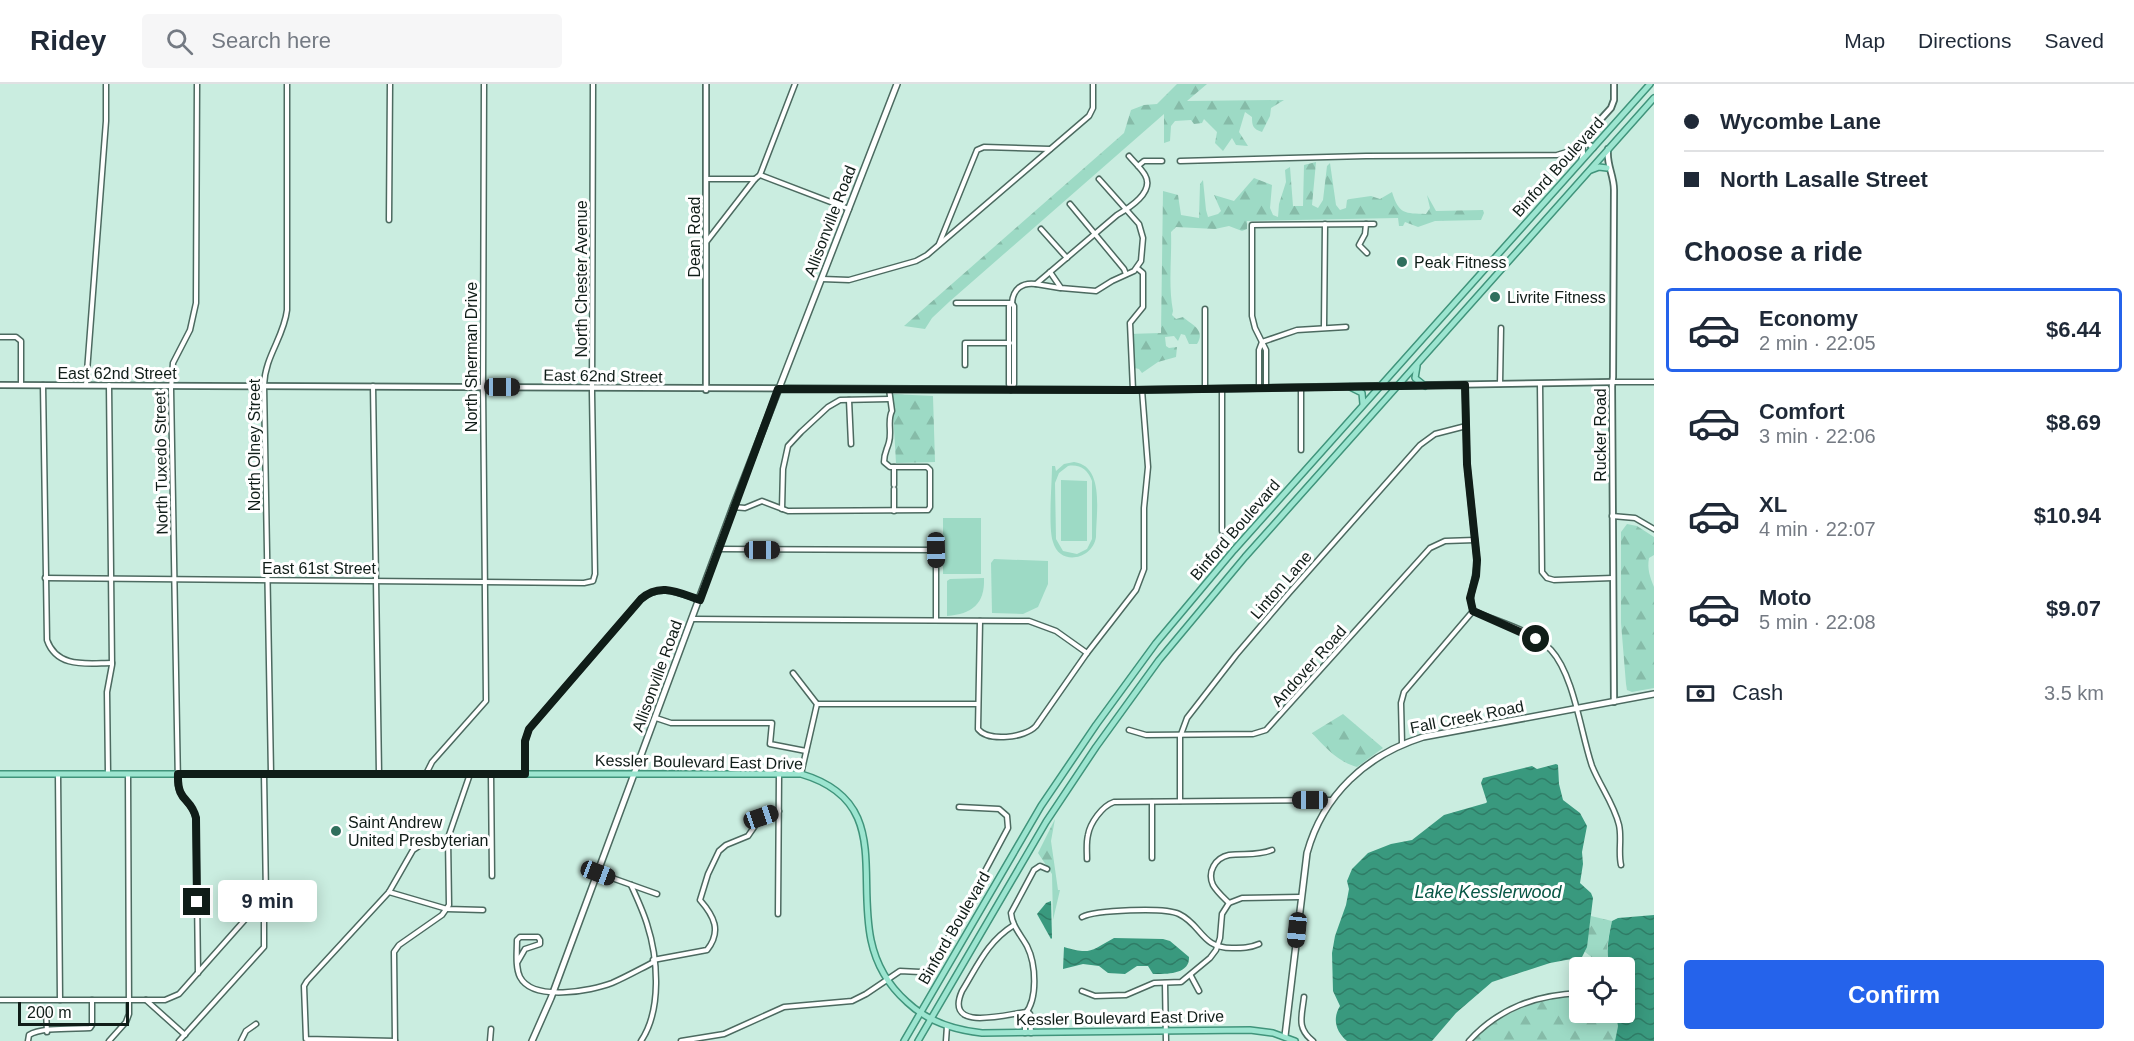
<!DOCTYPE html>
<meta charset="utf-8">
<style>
body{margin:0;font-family:Arial,sans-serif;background:#f6f6f7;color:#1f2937;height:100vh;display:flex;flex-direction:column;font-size:22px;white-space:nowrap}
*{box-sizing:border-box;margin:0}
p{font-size:20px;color:#747a83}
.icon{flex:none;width:33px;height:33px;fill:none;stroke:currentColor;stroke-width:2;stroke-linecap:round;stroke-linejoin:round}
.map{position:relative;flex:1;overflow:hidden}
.details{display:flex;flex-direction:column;background:#fff;width:480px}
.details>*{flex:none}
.guide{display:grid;align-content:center;height:132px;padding:0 30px;background:#fff}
.buttons{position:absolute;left:1569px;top:873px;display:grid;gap:12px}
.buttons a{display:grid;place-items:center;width:66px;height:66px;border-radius:6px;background:#fff;box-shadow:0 3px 15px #0003;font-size:30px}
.scale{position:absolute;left:18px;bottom:15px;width:111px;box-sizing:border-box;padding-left:6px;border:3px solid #101d18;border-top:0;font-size:16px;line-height:21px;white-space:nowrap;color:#101d18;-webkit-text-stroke:4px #fff;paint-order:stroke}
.end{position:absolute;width:27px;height:27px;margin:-14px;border:8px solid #101d18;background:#fff;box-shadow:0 0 0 3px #fff}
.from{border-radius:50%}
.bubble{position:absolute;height:42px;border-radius:6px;background:#fff;box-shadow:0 3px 15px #0003;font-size:20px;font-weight:700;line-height:42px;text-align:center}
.car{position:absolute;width:18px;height:36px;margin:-18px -9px;border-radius:8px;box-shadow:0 0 4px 2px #0007;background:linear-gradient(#222 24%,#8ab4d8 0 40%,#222 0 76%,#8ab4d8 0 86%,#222 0)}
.guide b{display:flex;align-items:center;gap:21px;height:57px;font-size:22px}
.guide b+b{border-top:2px solid #e0e1e3}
.guide i{width:15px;height:15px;background:#1f2937}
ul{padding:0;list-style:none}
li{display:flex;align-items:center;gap:18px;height:84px;margin:0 12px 9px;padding:0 18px;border:3px solid transparent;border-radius:6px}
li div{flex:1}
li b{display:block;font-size:22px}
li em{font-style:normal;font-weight:700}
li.active{border-color:#2563eb}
li>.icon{width:54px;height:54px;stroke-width:1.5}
h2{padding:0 30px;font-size:27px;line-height:72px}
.pay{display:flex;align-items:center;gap:15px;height:66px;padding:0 30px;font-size:22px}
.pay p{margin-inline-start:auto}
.button{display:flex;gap:12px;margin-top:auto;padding:12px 30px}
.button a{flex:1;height:69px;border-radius:6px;background:#2563eb;color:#fff;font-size:24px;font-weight:700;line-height:69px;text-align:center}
header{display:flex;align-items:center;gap:36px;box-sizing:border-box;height:84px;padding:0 30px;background:#fff;border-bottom:2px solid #e0e1e3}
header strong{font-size:28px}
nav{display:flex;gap:33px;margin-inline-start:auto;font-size:21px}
.search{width:420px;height:54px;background:#f6f6f7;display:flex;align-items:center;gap:15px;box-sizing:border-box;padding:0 21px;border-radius:6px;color:#747a83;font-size:22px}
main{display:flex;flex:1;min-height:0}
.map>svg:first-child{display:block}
</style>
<header>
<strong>Ridey</strong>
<div class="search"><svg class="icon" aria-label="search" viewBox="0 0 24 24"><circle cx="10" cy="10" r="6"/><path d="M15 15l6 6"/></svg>Search here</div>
<nav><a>Map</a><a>Directions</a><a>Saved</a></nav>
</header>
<main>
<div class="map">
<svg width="1654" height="957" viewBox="0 0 1654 957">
<defs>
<pattern id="forest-firs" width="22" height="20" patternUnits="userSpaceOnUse" patternTransform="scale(1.5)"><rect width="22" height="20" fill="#9ddac5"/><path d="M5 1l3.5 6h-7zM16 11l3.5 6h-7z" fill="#86bba8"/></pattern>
<pattern id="water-waves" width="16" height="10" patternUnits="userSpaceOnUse" patternTransform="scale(1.5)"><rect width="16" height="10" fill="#39997e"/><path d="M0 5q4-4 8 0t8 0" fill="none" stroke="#2f7c66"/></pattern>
</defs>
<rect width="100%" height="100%" fill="#caede0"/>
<g fill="url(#forest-firs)">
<path d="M1177,0H1207L1187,17L1284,16L1271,24L1270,32L1262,48C1253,45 1252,42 1252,33L1245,28L1239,48L1248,62L1236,61L1232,54L1223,67L1215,59L1217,48L1204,35L1202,39L1194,40L1191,36L1175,37L1171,42L1170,57L1164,59V30L949,218L932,234L925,245L904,242L1124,49L1131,26L1144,21L1157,20Z"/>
<path d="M1316,78L1312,121L1318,124L1323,116L1327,82L1330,79L1336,121L1340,126L1346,124L1347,116L1350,115L1371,112L1380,115L1392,108C1399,131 1405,129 1426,130L1430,124L1427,111L1436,127L1483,126L1484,129L1481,136L1435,137L1418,143L1405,138L1403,142H1399L1398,134L1247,137V145L1242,147L1229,142L1215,145L1176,143L1171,148C1172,174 1168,200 1173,227L1172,231L1176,235L1183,233C1192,241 1206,246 1197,260H1189L1185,251L1181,250L1178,257L1174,252L1165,253L1166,262L1169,264L1177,263L1176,273L1158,278L1142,289L1139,285L1130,283L1128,250L1161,249L1163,107L1178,111L1181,131L1199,134L1200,100L1203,96L1206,126L1208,133L1218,130L1221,127L1214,111L1234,117L1254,94L1272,101L1270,124L1273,131L1278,133L1279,120L1286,98L1285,86L1290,83L1293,122H1303L1304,81Z"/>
<polygon points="892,310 933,312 935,378 896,379"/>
<path d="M1627,440L1637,442L1654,453V471L1649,474C1647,485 1650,493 1654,503V604L1632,608L1627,606L1626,600L1621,539V448Z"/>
<path d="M1343,630L1383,664L1357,683C1338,678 1325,663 1312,649Z"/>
<polygon points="1055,735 1051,757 1058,806 1060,806 1053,836 1052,790 1038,769"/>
<path d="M1591,832L1612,837C1609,852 1604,868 1610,883H1598V878L1585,868Z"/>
<path d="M1561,913L1579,914L1580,928L1615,929L1618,942L1615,957H1473C1497,931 1527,920 1561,913Z"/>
</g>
<g fill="#9ddac5" fill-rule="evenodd">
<path d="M1074,378C1105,382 1096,429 1096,453C1093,475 1060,483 1053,458C1048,443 1052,401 1052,382H1055L1056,387L1064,380ZM1068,382C1080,380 1088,386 1092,397V455L1087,465L1077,470L1063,467L1056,455L1055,399L1059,389Z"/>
<polygon points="1061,396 1087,397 1087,457 1061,457"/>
<rect x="943" y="434" width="38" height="56"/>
<polygon points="994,475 1048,477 1048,500 1038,523 1023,530 992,529 991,479"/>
<path d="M984,494C985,520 972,530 947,532V497L950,495Z"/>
</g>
<g fill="url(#water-waves)">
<path d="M1556,680L1558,681L1559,700L1563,716L1580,729L1587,742L1582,768L1583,780L1580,799L1591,809L1593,814L1587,863L1582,873L1550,879L1492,898L1456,929L1432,957H1347C1336,948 1332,935 1340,922L1333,907L1332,869L1335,852L1346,821L1349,805L1347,797L1352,785L1368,769L1391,760L1412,756L1444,731L1486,719L1487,718L1481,699L1483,694L1532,682L1537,685Z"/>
<polygon points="1051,817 1052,854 1051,855 1037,830 1046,819"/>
<path d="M1654,831V957H1615L1618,942L1615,929L1624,928V884L1610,883C1605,868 1609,852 1612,837L1618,834Z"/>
<path d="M1114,854L1163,855L1170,857L1189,873C1190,891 1165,890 1153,890L1148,882H1137L1125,890L1108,889L1099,882L1083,880L1063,885L1064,863C1090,871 1091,867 1114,854Z"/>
</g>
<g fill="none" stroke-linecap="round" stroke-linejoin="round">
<g stroke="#4c6a60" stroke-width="7">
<g id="minor">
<path d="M197,0L196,219L190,246L173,279L171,305L178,701C180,715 193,720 196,734L198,889"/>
<polyline points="1180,77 1366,72 1557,71 1570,67 1581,57"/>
<polyline points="1138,82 1144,77 1162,77"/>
<polyline points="760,91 849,125"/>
<polyline points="706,95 755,95"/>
<polyline points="1070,120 1124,185 1126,190"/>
<polyline points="389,136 390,0"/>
<polyline points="1366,140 1365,150 1359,161 1367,169"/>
<polyline points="1041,145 1067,174"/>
<polyline points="707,157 755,95 760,91 795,0"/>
<polyline points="939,160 977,66 984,63 1050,65"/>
<polyline points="1050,188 1061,204 1096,207 1112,197 1134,187 1141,177 1143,154 1139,140 1099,95"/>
<polyline points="822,195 849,196 916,177 927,171 1089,32 1093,24 1093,0"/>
<polyline points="1036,200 1060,204"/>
<path d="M956,219H1012C1013,205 1022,198 1036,200L1117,131C1129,124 1155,108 1145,91C1141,84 1134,78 1129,72"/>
<polygon points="1012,219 1014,222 1014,300 1011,306 1009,300 1009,222"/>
<polyline points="1205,225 1205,305"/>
<polyline points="1324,243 1325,140"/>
<polyline points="1346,243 1297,246 1262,258 1255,244 1252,232 1252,141 1374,140"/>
<polyline points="0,253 16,253 21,257 21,301"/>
<polyline points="965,281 965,259 1010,259"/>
<polyline points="1613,298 1654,298"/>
<polyline points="1500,300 1501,244"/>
<polyline points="1540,300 1542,488 1547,494 1554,496 1613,494"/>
<path d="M43,301L47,556C57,585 88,579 112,579"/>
<polyline points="86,301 106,37 106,0"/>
<polyline points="373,302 379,690"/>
<polyline points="1259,304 1259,266 1262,258 1266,266 1266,304"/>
<polyline points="1222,305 1222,447"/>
<polyline points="1133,306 1130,239 1143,223 1143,189 1137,184"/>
<polyline points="849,316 851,360"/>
<polyline points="1301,366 1301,304"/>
<polyline points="894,383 894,401"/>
<polyline points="894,405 894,427"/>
<path d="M733,423L745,424L762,417L788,427L928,426L930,423V386L927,383H890L884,378C884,369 887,366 889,358C892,348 887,336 892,327L889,305"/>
<polyline points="782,425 783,385 788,362 801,348 828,323 840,316 889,315"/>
<polyline points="1612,432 1635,434 1654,445"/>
<polyline points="718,465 936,466 936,536"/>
<polyline points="45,494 584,499 593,497 595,490 592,309 593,0"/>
<path d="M1473,527C1498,538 1532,546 1551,566C1574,591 1581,650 1592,682C1600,702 1614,720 1619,741C1622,754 1618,768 1621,781"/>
<polyline points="693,535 1029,537 1056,547 1087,569"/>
<path d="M980,537L978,645C988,658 1025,654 1036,642L1087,569L1136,506L1144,485V424L1148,383L1142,306"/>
<polyline points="793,589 817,620"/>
<polyline points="817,620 977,620"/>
<polyline points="656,634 671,639 772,639 770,660 806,667"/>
<polyline points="1129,646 1146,651 1253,650 1266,646 1430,464 1445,457 1475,456"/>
<path d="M1402,660L1401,619L1404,608L1473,527C1467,510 1477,495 1477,476L1467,380L1465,301"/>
<polyline points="58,690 60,916"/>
<polyline points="108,690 107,608 112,581 109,301"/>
<path d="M271,690L264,301C265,272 284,253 287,226V0"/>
<polyline points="426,690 432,678 486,617 483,303 484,0"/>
<polyline points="491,690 492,792"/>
<path d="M525,690V657L529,645L641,515C660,499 679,509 700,516"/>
<polyline points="801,690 817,620"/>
<polyline points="1180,717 1180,653 1187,634 1236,571 1289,509 1420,361 1435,350 1466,342"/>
<polyline points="1152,718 1152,774"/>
<path d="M1087,775C1087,768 1086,759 1088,751C1090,739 1102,722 1114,718L1332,716"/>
<polyline points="598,789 657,810"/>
<path d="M631,801C637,814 643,827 647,840C658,874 662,926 641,957"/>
<polyline points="389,808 447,825 483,826"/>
<path d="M1229,819C1224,814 1217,808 1213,801C1207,788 1215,774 1229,771C1244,769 1257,772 1272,766"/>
<polyline points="778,830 779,690"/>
<path d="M1082,833C1095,826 1165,823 1179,830C1202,841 1201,864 1232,864C1242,864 1250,864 1259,860"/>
<path d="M1014,841C987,858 978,881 962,907C943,950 1010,929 1027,928"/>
<path d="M653,876L707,866C722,847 714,832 700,816L708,790L719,767L726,761L748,752L761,733L779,727"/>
<path d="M517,879L525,865L540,860V856L538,853H520L517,856C517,868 515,883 520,893C533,918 591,907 612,899C626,893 640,885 654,878"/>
<polyline points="1191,892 1199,907"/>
<polyline points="1165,899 1166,957"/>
<polyline points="1082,907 1095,912 1126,911 1154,899 1181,898 1210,874 1216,866 1220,854 1222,830 1229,819 1242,814 1300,813"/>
<path d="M1304,913C1302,932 1296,944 1313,957"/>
<polyline points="0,916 165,916 179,910 266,812 264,690"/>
<polyline points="146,916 185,951"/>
<polyline points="46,927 47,948"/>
<polyline points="1028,928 1030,930 1031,949"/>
<path d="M1025,949V930C1038,915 1036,880 1027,862C1021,851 1012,842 1011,829L1034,786L1040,782L1047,785"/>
<path d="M28,957L29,951C41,943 74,945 90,944L92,941V916"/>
<polyline points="109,957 126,938 129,930 128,690"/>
<polyline points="179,957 264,863 264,832 256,824"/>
<polyline points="241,957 246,947 256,940"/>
<polyline points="395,957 306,955 304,902 307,897 389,808 413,766 422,760 448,754"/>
<polyline points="395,957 394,868 399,861 442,831 449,821 448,754 470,690"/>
<polyline points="490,957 491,945"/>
<polyline points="681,957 724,950 784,923 852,917 866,910 900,887 920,888 929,885 960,834 1008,744 1007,732 999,725 959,723"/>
<polyline points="946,957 947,942"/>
<path d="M1469,957C1499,924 1536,911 1580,909"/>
</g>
</g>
<g stroke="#4c6a60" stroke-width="8">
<g id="tertiary">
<polyline points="1584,55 1593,64"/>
<path d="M1608,65C1606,80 1614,91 1614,106L1613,293L1612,302L1614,618"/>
<polyline points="1582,75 1583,70 1581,57 1611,24 1614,16 1614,0"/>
<polyline points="0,301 1133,306 1613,298"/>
<polyline points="706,306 706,0"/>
</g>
</g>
<g stroke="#4c6a60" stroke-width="8">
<g id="secondary">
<path d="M1285,952L1307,769C1323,711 1366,671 1423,653L1654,610"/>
<polyline points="532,957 551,914 733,423 897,0"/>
</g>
</g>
<g stroke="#40947b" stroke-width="8">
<g id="primary">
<polyline points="1591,86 1599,83 1607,84"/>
<polyline points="1417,282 1415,294 1425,302"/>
<polyline points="1350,303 1362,309 1363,320"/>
<path d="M0,690H801C890,716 857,789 871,856C876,880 889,902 907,918C928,938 954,946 982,949L1250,946L1273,949L1295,957"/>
<polyline points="904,957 1041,722 1096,641 1156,559 1234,466 1650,0"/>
<polyline points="918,957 1046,738 1096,663 1159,576 1245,473 1654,14"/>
</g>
</g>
<use href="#minor" stroke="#fff" stroke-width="4"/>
<use href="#tertiary" stroke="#fff" stroke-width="4.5"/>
<use href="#secondary" stroke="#fff" stroke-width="5"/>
<use href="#primary" stroke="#9ce5d0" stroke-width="5"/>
</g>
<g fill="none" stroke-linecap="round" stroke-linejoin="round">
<path stroke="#101d18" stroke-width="8" d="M197,818L196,734C191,712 177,720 178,690H525V657L529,645L641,515C660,498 679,509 700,516L778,305L1133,306L1465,301L1467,380L1477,476L1476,492L1470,514L1473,527L1536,555"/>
</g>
<g fill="#306f5d" stroke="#fff" stroke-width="2">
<circle cx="1402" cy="178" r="6"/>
<circle cx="1495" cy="213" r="6"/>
<circle cx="336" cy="747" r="6"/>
</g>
<g text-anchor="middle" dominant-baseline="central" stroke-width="6" stroke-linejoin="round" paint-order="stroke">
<g font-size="16" fill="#101d18" stroke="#fff">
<text transform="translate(1558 83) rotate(-48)">Binford Boulevard</text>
<text transform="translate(830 137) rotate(-69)">Allisonville Road</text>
<text transform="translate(694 153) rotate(-90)">Dean Road</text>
<text transform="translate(581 195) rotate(-90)">North Chester Avenue</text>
<text transform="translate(471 273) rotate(-90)">North Sherman Drive</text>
<text x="117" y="289">East 62nd Street</text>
<text transform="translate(603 292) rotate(1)">East 62nd Street</text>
<text transform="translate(1600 351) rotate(-90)">Rucker Road</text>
<text transform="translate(254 361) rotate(-90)">North Olney Street</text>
<text transform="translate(161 379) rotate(-91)">North Tuxedo Street</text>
<text transform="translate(1235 446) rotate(-49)">Binford Boulevard</text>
<text x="319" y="484">East 61st Street</text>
<text transform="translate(1281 501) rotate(-49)">Linton Lane</text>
<text transform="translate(1309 582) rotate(-48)">Andover Road</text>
<text transform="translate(657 592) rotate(-70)">Allisonville Road</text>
<text transform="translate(1467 633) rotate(-11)">Fall Creek Road</text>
<text transform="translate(699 678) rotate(1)">Kessler Boulevard East Drive</text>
<text transform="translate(954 844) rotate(-60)">Binford Boulevard</text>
<text transform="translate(1120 934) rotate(-1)">Kessler Boulevard East Drive</text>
</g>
<g font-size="16" fill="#101d18" stroke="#fff" text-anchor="start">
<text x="1414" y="178">Peak Fitness</text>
<text x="1507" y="213">Livrite Fitness</text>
<text x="348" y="738">Saint Andrew<tspan x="348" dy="18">United Presbyterian</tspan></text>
</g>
<g font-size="18" font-style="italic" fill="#075745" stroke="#fff">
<text x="1488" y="808">Lake Kesslerwood</text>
</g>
</g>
</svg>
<div class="buttons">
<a><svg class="icon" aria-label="locate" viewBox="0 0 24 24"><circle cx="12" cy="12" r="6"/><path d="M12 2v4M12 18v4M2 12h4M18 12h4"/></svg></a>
</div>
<div class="scale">200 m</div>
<i class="end from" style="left:1536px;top:555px"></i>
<i class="end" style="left:197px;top:818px"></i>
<div class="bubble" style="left:218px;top:796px;width:99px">9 min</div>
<i class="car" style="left:502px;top:303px;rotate:90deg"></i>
<i class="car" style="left:762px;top:466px;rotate:90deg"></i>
<i class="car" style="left:936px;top:466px;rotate:179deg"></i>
<i class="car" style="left:1310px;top:716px;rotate:270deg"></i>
<i class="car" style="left:761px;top:733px;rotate:71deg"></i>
<i class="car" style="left:598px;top:789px;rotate:111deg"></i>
<i class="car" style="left:1297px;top:846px;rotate:186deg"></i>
</div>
<section class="details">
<div class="guide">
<b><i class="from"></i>Wycombe Lane</b>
<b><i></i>North Lasalle Street</b>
</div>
<h2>Choose a ride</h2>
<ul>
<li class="active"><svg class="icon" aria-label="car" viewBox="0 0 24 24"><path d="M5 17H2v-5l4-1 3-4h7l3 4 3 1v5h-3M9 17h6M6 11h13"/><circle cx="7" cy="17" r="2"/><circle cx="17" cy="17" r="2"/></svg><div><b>Economy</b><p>2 min · 22:05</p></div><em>$6.44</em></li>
<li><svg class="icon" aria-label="car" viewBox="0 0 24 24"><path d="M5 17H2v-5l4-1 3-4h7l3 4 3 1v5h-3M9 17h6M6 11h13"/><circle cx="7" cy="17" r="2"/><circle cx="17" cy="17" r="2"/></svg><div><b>Comfort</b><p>3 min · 22:06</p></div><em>$8.69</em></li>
<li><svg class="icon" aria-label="car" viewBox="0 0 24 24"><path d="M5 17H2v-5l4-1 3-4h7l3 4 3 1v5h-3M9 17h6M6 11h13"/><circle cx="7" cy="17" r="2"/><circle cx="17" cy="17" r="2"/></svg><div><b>XL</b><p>4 min · 22:07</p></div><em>$10.94</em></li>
<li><svg class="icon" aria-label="car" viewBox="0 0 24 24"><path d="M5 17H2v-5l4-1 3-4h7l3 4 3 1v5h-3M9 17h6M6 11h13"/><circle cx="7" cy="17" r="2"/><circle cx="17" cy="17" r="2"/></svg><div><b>Moto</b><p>5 min · 22:08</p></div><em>$9.07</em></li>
</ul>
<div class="pay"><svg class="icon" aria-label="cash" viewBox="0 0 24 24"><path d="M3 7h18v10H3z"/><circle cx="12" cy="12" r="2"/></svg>Cash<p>3.5 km</p></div>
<div class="button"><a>Confirm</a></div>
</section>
</main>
